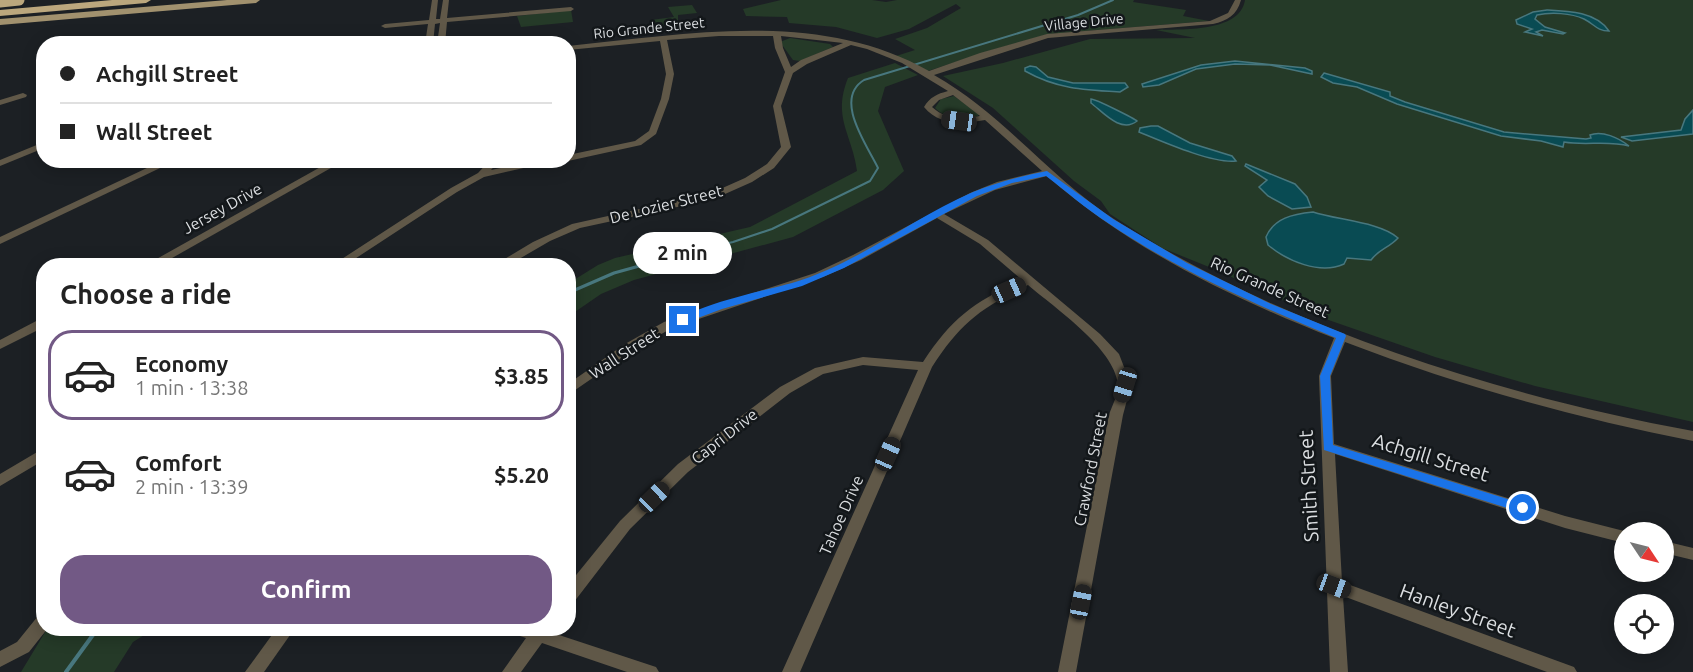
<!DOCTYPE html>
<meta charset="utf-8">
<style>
body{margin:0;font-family:Ubuntu,sans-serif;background:#f6f6f6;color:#222;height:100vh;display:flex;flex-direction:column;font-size:22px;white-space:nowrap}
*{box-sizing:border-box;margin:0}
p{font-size:20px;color:#767676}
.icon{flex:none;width:33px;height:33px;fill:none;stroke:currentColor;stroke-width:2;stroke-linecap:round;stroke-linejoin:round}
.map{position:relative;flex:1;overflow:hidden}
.side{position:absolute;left:36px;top:258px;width:540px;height:378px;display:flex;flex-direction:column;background:#fff;border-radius:24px;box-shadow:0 3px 15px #0003}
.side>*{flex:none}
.guide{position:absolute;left:36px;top:36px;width:540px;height:132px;border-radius:24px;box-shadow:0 3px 15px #0003;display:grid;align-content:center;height:132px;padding:0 24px;background:#fff}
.needle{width:39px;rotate:125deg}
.fabs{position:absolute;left:1614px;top:522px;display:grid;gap:12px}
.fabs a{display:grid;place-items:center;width:60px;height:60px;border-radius:50%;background:#fff;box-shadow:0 3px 15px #0003;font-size:30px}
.end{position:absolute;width:27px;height:27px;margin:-14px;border:8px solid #1a73e8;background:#fff;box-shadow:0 0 0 3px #fff}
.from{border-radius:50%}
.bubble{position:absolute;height:42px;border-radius:21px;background:#fff;box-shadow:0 3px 15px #0003;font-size:20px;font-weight:700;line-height:42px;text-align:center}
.car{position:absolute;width:18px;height:36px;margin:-18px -9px;border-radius:8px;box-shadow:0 0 4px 2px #0007;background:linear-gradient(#222 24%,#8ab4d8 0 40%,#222 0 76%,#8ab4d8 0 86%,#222 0)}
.guide b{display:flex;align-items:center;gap:21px;height:57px;font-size:22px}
.guide b+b{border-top:2px solid #e0e0e0}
.guide i{width:15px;height:15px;background:#222}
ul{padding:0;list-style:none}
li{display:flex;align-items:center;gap:18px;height:90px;margin:0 12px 9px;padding:0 12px;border:3px solid transparent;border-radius:24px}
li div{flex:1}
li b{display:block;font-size:22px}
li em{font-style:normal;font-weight:700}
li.selected{border-color:#725985}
li>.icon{width:54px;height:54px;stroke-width:1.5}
h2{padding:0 24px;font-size:27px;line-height:72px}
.cta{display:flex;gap:12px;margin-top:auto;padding:12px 24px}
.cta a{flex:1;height:69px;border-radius:24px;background:#725985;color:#fff;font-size:24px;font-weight:700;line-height:69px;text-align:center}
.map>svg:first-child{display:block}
</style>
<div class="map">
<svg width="1693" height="672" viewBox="0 0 1693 672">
<rect width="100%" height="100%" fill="#1c2024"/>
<g fill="#253a28">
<polygon points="781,0 872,0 886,2 897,0 1134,0 1133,2 1186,10 1183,16 1209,21 1049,34 992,50 928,71 896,56 915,50 895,39 927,28 961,8 956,4 909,29 877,38 836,27 789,23 787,17 746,16 743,9"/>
<path d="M1245,0H1693V422L1535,386L1435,357L1317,316L1214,269L1162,248L1110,214L1101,201L1074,181L993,108L943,76L1003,63L1090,39L1195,38L1156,30C1180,29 1240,33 1245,0Z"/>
<polygon points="692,5 697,13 678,15 678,21 682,24 663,27 659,24 663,22 652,23 651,20 674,17 668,7"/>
<polygon points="571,10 573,22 521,27 517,16"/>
<polygon points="790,38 830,44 833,47 800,61 793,60 780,42"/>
<path d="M895,63L918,75L885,87L878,111L904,171L883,190L793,237L634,280L601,294L569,316V283L598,265L615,258L750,227L857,171C852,134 832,118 848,78Z"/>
<path d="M954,96L979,114L978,116C964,120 946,119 935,108L941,99Z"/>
<polygon points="47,629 154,629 133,642 114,672 21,672"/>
</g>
<g fill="#094b53" stroke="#48777e" stroke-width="1.5">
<path d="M1547,10C1569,11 1596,12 1609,31C1597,31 1594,24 1584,19C1571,13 1551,12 1537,15L1535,19L1545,27L1565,33L1563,34L1542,30L1536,32L1543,36L1525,32L1532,29L1517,24L1516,20L1533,12Z"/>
<polygon points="1235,61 1305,68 1312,71 1312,74 1270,65 1235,64 1196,69 1159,85 1143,87 1142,84 1201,65"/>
<path d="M1030,66L1036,67L1048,77L1073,83H1125L1128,87L1120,92C1084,90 1057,89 1025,71V68Z"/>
<path d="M1324,73L1390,92V96L1405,102L1504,132L1586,139L1591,138L1590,135C1602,130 1619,138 1629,146C1607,140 1586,146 1564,142L1563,147L1541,141L1501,136L1397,104L1357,87L1333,83L1321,77Z"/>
<path d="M1091,99C1096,99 1135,119 1137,121C1121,134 1103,112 1091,103Z"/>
<polygon points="1693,110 1693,134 1632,141 1621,137 1681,130 1685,119"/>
<path d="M1151,126H1158L1190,143L1232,156L1236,161C1213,164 1161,141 1139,132L1140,128Z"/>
<polygon points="1246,164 1295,184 1307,197 1311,207 1292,209 1268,196 1259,187 1267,180 1245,166"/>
<path d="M1313,212C1337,220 1380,222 1398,238C1389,248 1379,249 1371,260L1347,258L1344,264C1320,275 1287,261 1268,245L1266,237C1274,218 1293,214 1313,212Z"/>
</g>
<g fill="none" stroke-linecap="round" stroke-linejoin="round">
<path stroke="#48777e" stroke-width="2" d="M665,258L733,242L772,229L870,181L878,168C867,145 833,99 864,80L1078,15L1113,0"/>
<polyline stroke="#48777e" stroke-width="3" points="568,293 614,273 672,257"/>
<polyline stroke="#48777e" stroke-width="4" points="66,672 98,628"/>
<g fill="#605848" fill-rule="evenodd">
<polygon points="432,0 438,0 436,19 440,19 443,0 449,0 447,18 571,7 574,9 571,11 447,22 445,44 437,44 440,23 435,24 433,44 425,44 428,24 385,28 381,26 385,24 429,20"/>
<path d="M1235,0H1241C1237,15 1227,21 1213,24L1048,38L934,75C1002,113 1051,179 1117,221C1286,328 1497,395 1693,431V441C1575,418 1457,385 1345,342L1331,376L1334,444L1565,516L1628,532H1624V543L1565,528L1335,454L1342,582L1574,667L1577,672H1547L1343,596L1348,672H1330L1319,376L1334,338C1232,298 1130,249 1047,176L995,190L944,214L988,240L1100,334L1119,354L1131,385L1123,415L1076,672H1058L1109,415C1112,406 1119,393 1118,384C1114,348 1055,308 1028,285C982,307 960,323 932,367L800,672H782L918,370L863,365L823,374L790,393L688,472L630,529L574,602L568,604V585L620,521L678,464L780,387L815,368L863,357L923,362C952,318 974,302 1022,280L980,244L937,218L861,260L823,277L672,328L633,350L568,395V384L625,344L664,322L815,273L853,255L970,193L997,182L1042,171L985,120C962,124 940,126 924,107C930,97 937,94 948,91L902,63L867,49L851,45L807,64L793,73L781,106L791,147L774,168L752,182L725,194L691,204L580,228L550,241L507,266H493L533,242L572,224L689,198L718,190L745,178L767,164L781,147L773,106L785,72L775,48L773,36H719L667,40L674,74L669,99L656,134L641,145L568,161L567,160L568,155L635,141L649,131L661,99L666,74L660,41L568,50V46C688,34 819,9 929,71L980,53L1047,34L1210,21L1228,13ZM781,36L843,43L801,60L791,67L783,48ZM953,95L980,116C962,119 946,120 932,107L939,100Z"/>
<polygon points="23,93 27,95 26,97 0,105 0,100"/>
<polygon points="44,142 44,148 0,166 0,160"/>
<polygon points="164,160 177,160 0,244 0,237"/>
<polygon points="333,160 345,160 158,266 144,266"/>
<polygon points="490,160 500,160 491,170 539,160 559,160 484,177 457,192 344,266 331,266 451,188 478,173"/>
<polygon points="40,319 44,319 44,327 0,349 0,340"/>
<polygon points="44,448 44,460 0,486 0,474"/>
<polygon points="1664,541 1693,548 1693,560 1664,553"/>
<polygon points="44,614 44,628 48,628 29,652 0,667 0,651 17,642 38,616"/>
<polygon points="277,628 295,628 264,672 245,672"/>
<polygon points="509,628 551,628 550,632 656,667 659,672 627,672 542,643 521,672 502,672 526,638 511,633"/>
</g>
<polygon fill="#a1916e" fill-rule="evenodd" points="227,0 260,0 256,3 0,25 0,19"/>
<polygon fill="#bba77d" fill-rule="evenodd" points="112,0 151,0 146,3 0,16 0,10"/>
<polyline stroke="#bba77d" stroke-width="11" points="0,2 19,0"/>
</g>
<path fill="#1a73e8" d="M1047,171L1113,219L1187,263L1271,304L1345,334L1346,336L1330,376L1333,445L1527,505V512L1523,513L1324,450L1320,376L1336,338C1257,305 1179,271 1108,223C1086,209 1066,191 1046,176L1012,183L977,196L844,268L802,286L722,309L687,322L679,320C697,305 766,290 792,283C857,264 911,219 973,192C997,182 1022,176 1047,171Z"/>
<g text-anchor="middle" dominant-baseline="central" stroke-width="5" stroke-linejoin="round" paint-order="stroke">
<g font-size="14" fill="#dbdee1" stroke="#13171a">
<text transform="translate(1084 22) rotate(-6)">Village Drive</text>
<text transform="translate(649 28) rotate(-6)">Rio Grande Street</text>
</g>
<g font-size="16" fill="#dbdee1" stroke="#13171a">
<text transform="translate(666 204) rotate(-14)">De Lozier Street</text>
<text transform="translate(222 208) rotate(-29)">Jersey Drive</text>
<text transform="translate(1270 287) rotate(24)">Rio Grande Street</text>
<text transform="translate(624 353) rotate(-33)">Wall Street</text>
<text transform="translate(724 436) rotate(-38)">Capri Drive</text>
<text transform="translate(1090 469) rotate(-79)">Crawford Street</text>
<text transform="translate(841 515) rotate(-66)">Tahoe Drive</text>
</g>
<g font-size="20" fill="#dbdee1" stroke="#13171a">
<text transform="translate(1431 457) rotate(17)">Achgill Street</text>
<text transform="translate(1308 486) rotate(-93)">Smith Street</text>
<text transform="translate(1458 610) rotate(20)">Hanley Street</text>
</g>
</g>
</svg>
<div class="fabs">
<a><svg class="needle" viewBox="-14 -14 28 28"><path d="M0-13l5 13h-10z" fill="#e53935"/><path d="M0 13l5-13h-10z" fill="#767676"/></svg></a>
<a><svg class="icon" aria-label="locate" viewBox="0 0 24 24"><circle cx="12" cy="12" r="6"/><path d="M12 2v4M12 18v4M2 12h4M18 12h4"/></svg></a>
</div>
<i class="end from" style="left:1523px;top:508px"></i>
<i class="end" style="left:683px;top:320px"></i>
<div class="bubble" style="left:633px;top:232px;width:99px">2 min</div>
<i class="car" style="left:959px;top:121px;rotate:278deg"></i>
<i class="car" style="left:1009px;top:290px;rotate:66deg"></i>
<i class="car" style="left:1125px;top:385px;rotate:197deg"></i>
<i class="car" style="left:888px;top:454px;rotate:24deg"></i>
<i class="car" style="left:654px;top:497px;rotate:46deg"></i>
<i class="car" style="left:1334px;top:586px;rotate:110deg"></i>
<i class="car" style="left:1081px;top:602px;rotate:11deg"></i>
<div class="guide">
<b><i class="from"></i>Achgill Street</b>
<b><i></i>Wall Street</b>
</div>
<section class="side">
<h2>Choose a ride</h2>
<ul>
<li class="selected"><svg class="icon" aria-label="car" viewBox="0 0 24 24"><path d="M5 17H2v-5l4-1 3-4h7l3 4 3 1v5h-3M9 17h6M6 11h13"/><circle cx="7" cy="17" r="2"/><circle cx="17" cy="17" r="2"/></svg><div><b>Economy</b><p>1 min · 13:38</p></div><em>$3.85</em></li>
<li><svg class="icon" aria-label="car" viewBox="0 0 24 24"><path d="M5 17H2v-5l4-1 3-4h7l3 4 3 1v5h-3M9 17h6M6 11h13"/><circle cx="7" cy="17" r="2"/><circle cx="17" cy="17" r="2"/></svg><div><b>Comfort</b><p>2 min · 13:39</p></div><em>$5.20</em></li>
</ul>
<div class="cta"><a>Confirm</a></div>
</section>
</div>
